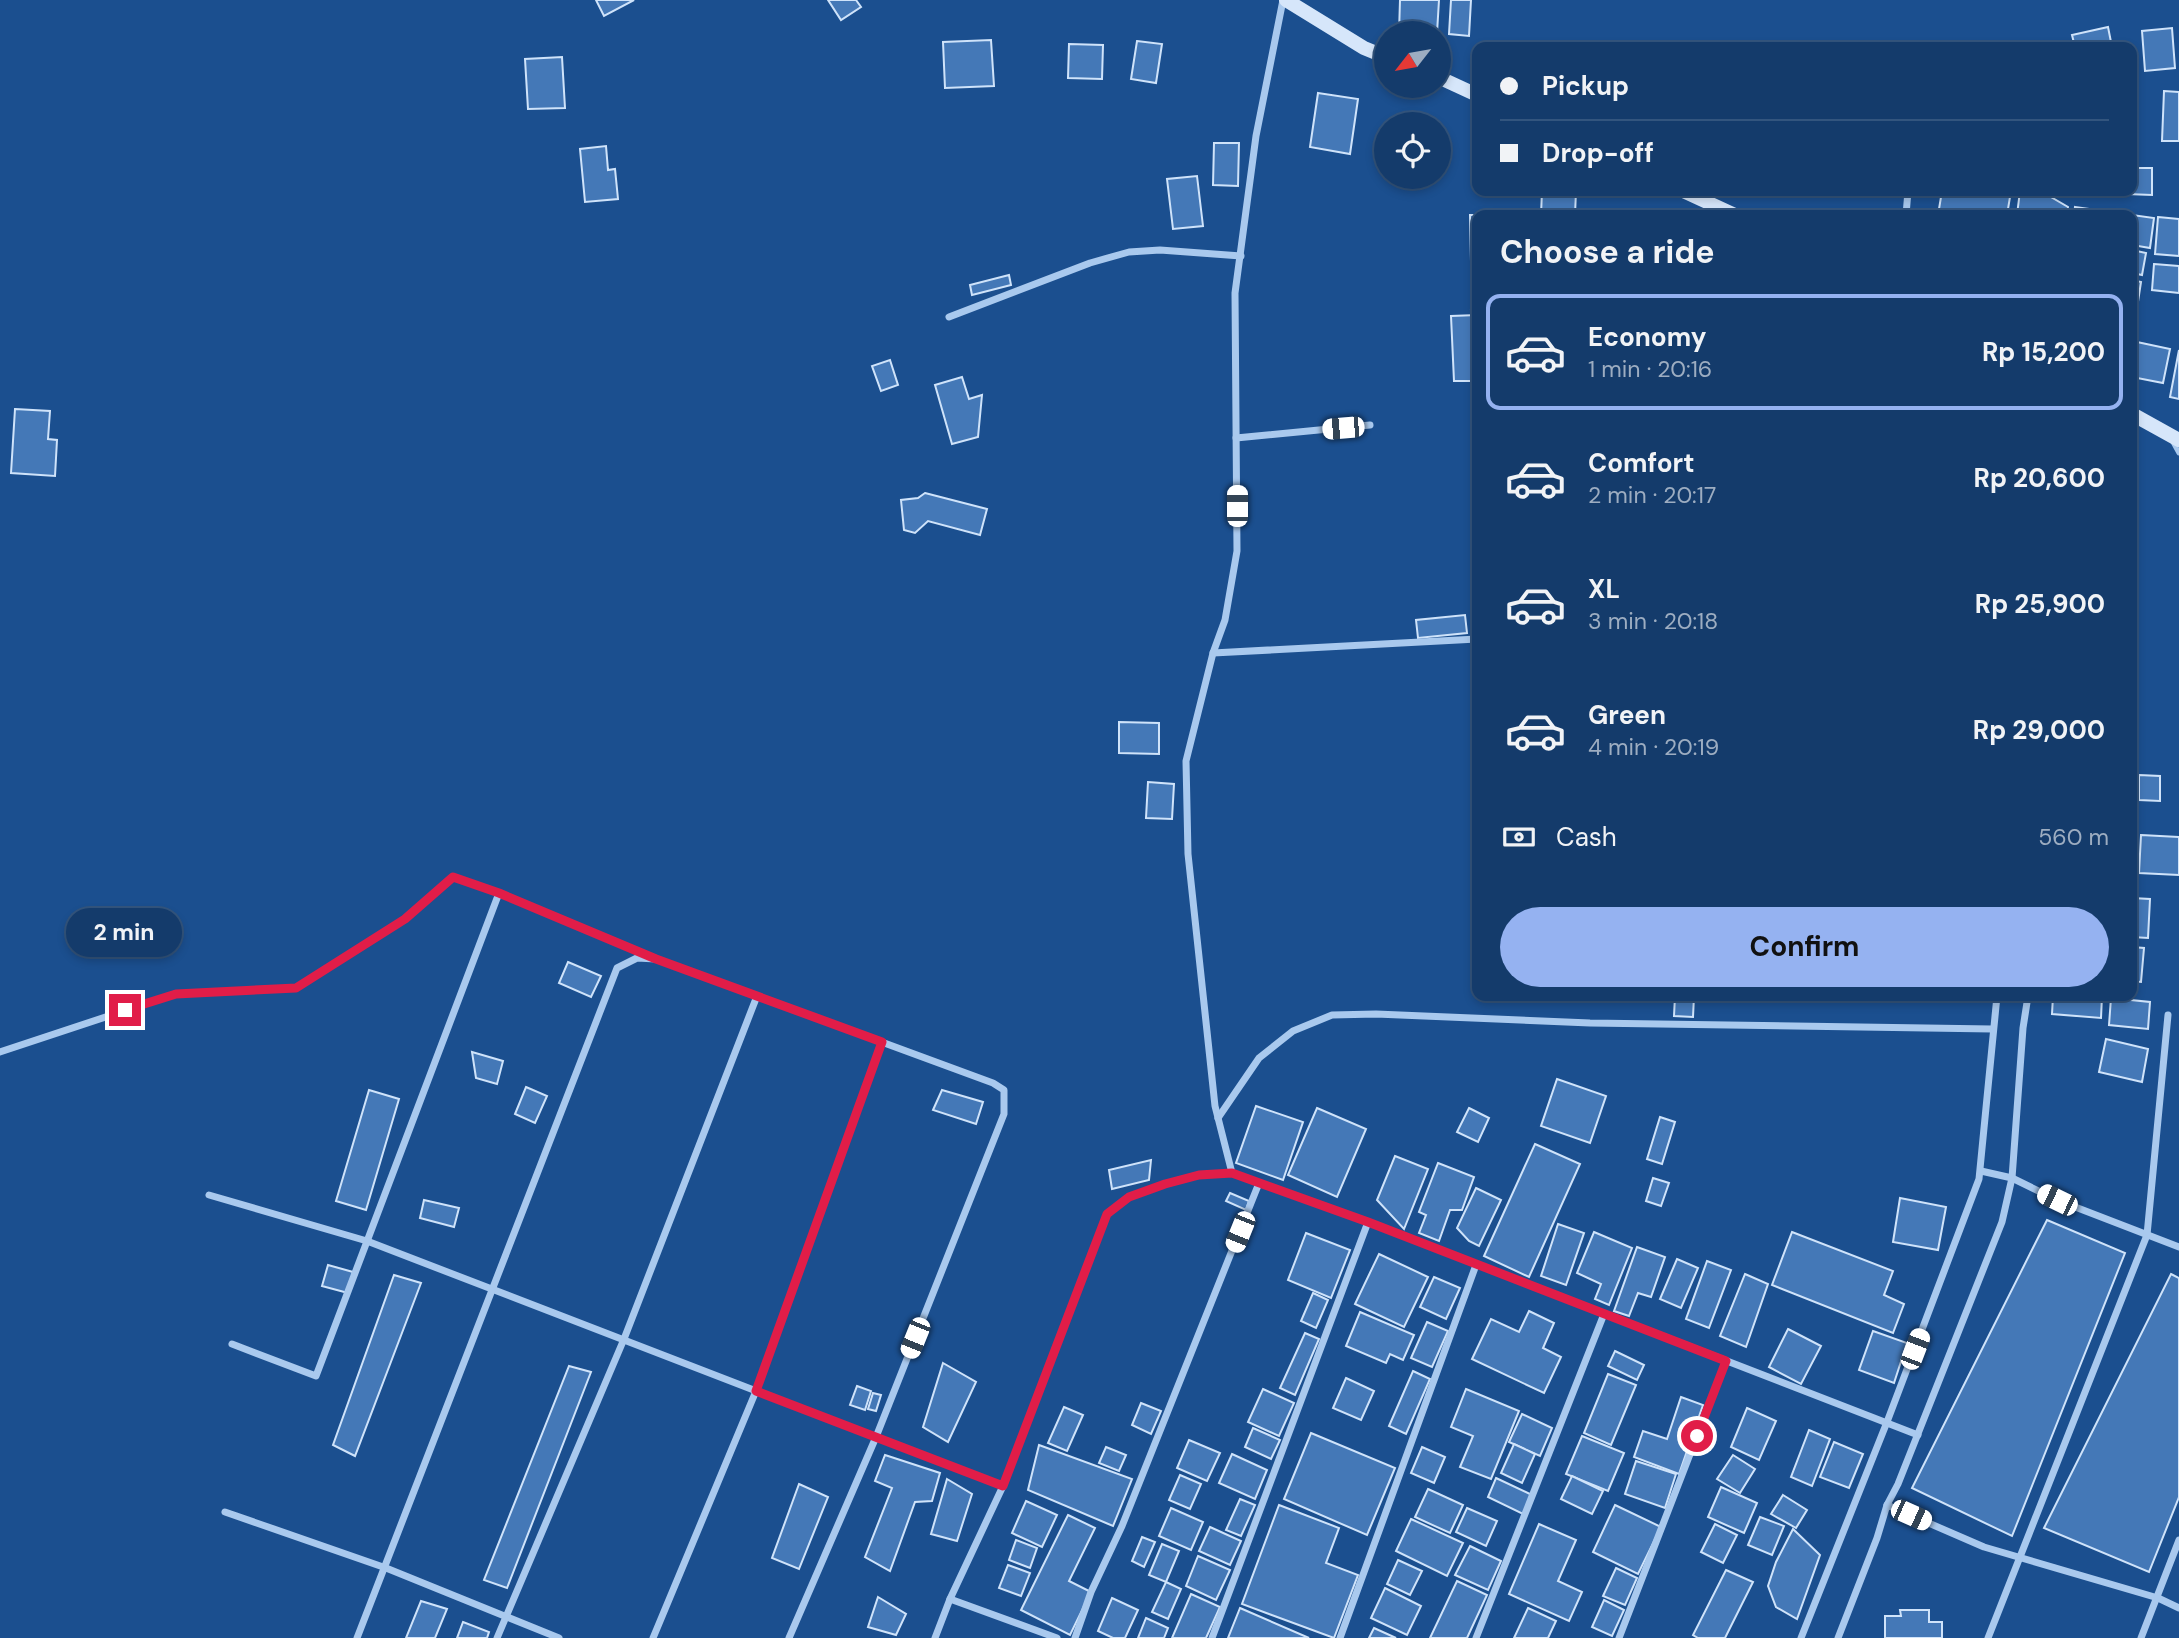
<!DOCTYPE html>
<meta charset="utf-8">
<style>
body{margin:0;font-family:"DM Sans",sans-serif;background:#214673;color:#f1f3f6;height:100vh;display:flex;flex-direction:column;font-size:26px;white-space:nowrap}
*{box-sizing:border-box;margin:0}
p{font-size:23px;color:#9dadc1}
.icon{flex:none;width:38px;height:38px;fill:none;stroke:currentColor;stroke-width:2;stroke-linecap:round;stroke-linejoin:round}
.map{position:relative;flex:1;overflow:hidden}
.drawer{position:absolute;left:1472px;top:210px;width:665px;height:791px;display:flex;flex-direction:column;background:#143b6b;border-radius:14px;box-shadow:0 4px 10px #0003,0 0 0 2px #33557e}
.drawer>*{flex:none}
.guide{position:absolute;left:1472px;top:42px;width:665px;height:154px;border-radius:14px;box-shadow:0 4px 10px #0003,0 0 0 2px #33557e;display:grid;align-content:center;height:154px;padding:0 28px;background:#143b6b}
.needle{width:46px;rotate:239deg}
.buttons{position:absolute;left:1374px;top:21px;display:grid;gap:14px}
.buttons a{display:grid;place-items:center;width:77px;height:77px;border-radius:50%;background:#143b6b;box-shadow:0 4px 10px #0003,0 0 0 2px #33557e;font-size:35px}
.end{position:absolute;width:32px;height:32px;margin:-16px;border:9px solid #e11d48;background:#fff;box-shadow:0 0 0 4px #fff}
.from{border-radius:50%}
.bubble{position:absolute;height:49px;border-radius:24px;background:#143b6b;box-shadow:0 4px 10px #0003,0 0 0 2px #33557e;font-size:23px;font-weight:700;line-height:49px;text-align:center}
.car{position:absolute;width:21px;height:42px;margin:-21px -10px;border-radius:9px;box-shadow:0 0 5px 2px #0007;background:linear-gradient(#fff 24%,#345 0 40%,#fff 0 76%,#345 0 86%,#fff 0)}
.guide b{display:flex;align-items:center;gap:24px;height:66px;font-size:26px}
.guide b+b{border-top:2px solid #33557e}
.guide i{width:18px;height:18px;background:#f1f3f6}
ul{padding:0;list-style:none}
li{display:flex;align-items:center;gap:21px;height:116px;margin:0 14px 10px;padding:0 14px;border:4px solid transparent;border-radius:14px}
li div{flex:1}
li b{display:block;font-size:26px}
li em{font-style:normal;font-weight:700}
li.on{border-color:#95b2f1}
li>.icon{width:63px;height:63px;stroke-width:1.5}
h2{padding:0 28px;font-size:32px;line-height:84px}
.pay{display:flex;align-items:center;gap:18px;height:77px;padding:0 28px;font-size:26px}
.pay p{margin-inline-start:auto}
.action{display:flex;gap:14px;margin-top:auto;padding:14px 28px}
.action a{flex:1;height:80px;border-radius:42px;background:#95b2f1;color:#111;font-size:28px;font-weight:700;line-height:80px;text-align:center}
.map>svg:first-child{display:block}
</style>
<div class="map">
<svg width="2179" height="1638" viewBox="0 0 2179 1638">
<rect width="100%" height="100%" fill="#1b4f8f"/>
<g fill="#4478b7" stroke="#cfe3fa" stroke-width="2">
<polygon points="596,0 634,0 604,16"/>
<polygon points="828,0 856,0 861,7 841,20"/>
<polygon points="1400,0 1439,0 1437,33 1399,33"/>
<polygon points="1451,0 1471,0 1469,36 1449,34"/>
<polygon points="2108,27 2112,47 2075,47 2072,35"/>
<polygon points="2172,28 2175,68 2145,71 2142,31"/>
<polygon points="991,40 994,86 945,88 943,42"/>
<polygon points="1137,41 1162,44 1156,83 1131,79"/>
<polygon points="1069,44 1103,45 1102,79 1068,78"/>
<polygon points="562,57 565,108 528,109 525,59"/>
<polygon points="2132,86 2135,86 2134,139 2132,139"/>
<polygon points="2164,91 2179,92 2179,141 2162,141"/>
<polygon points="1318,93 1358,99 1350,154 1310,147"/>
<polygon points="1214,143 1239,143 1238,186 1213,185"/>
<polygon points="606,146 608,170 615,169 618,199 585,202 580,149"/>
<polygon points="2132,168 2152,168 2152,195 2127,194 2127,191 2132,191"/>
<polygon points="1197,176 1203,226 1173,229 1167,179"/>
<polygon points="1542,191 1576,191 1575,215 1541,215"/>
<polygon points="1942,191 2011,191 2007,215 1938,215"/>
<polygon points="2020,191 2052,191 2051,197 2068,207 2067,215 2017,215"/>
<polygon points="2075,207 2154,218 2150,248 2132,245 2132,215 2074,215"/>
<polygon points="1470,215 1477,215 1477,261 1471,261"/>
<polygon points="2158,217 2179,219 2179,256 2155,254"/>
<polygon points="2132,250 2146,253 2142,275 2132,273"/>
<polygon points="2154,264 2179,266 2179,293 2152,290"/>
<polygon points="1473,272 1477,272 1477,309 1471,309"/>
<polygon points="1009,275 1011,285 972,295 970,285"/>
<polygon points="2132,280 2141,282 2132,341"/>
<polygon points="1477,315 1477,366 1473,366 1474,381 1454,381 1451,316"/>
<polygon points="2137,342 2170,349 2163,383 2132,377"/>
<polygon points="2179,350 2179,399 2170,397"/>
<polygon points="890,360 898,385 881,391 872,366"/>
<polygon points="962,377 969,399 982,395 978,437 952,444 935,385"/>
<polygon points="15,409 50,411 48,439 57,440 55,476 11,473"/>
<polygon points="925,493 987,509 980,535 928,521 915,533 904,530 901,500 918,498"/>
<polygon points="1465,615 1467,633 1418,638 1416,620"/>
<polygon points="2132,685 2134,858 2132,857"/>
<polygon points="1119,722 1159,723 1159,754 1119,753"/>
<polygon points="2139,775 2160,776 2160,801 2139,800"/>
<polygon points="1148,782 1174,784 1172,819 1146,818"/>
<polygon points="2141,835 2179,837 2179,875 2139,873"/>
<polygon points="2132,898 2150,899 2148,938 2132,937"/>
<polygon points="2132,947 2144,948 2141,982 2132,981"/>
<polygon points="568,962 601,976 591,997 559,983"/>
<polygon points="1675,996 1694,996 1693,1017 1674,1016"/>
<polygon points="2053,996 2102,996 2101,1018 2052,1014"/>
<polygon points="2111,998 2150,1002 2148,1029 2109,1025"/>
<polygon points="2106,1039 2148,1049 2142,1082 2099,1072"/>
<polygon points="472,1052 503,1061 497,1084 476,1078"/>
<polygon points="1557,1079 1606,1096 1590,1143 1541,1126"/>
<polygon points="526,1087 547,1096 535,1123 515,1114"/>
<polygon points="369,1090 399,1099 366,1210 336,1201"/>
<polygon points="942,1090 983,1102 976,1124 933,1110"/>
<polygon points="1256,1106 1303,1122 1283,1180 1236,1163"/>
<polygon points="1317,1108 1366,1129 1337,1197 1288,1175"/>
<polygon points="1469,1108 1489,1118 1478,1142 1457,1132"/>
<polygon points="1660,1117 1675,1122 1662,1164 1647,1159"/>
<polygon points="1535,1144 1580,1164 1529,1277 1484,1256"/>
<polygon points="1395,1156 1428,1169 1404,1229 1377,1200"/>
<polygon points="1151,1160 1149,1180 1112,1189 1109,1170"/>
<polygon points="1438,1163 1474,1177 1462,1210 1450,1210 1439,1241 1419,1233 1426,1215 1419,1212"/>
<polygon points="1653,1178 1669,1183 1661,1206 1646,1201"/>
<polygon points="1476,1188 1501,1200 1479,1246 1469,1241 1457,1228"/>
<polygon points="1230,1193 1249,1201 1246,1210 1226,1201"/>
<polygon points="1900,1198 1946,1207 1938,1250 1893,1242"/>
<polygon points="424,1200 459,1208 454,1227 420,1218"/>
<polygon points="2047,1220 2125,1253 2012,1536 1912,1488"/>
<polygon points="1558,1224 1584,1233 1566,1285 1541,1276"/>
<polygon points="1594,1232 1632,1248 1609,1305 1595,1299 1601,1284 1577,1273"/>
<polygon points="1792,1232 1893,1271 1884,1295 1904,1304 1893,1333 1772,1285"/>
<polygon points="1306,1233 1350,1250 1331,1298 1288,1280"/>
<polygon points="1637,1247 1665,1257 1651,1297 1638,1293 1629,1316 1614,1311"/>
<polygon points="1379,1254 1428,1277 1404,1327 1355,1304"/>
<polygon points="1677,1259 1698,1268 1681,1308 1660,1299"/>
<polygon points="1707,1261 1731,1270 1709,1328 1686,1319"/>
<polygon points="328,1265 353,1272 348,1293 322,1286"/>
<polygon points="1745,1274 1768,1284 1746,1347 1720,1336"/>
<polygon points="2171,1274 2179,1278 2179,1497 2149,1572 2044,1528"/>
<polygon points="394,1275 421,1283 355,1456 333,1445"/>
<polygon points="1434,1277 1460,1288 1446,1319 1420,1307"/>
<polygon points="1313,1293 1328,1300 1316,1328 1301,1321"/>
<polygon points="1529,1311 1554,1323 1543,1348 1561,1357 1544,1393 1472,1359 1491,1319 1519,1332"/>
<polygon points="1360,1312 1414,1335 1403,1360 1390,1354 1386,1363 1346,1346"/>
<polygon points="1427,1322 1448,1331 1432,1367 1411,1358"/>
<polygon points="1788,1329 1821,1346 1801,1384 1769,1367"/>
<polygon points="1873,1331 1907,1343 1894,1383 1859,1370"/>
<polygon points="1305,1333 1319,1339 1295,1395 1280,1388"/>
<polygon points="1615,1351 1644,1365 1637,1380 1608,1366"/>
<polygon points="943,1363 976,1382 948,1442 923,1427"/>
<polygon points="569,1366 591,1372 507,1588 484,1580"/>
<polygon points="1413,1371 1430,1379 1406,1434 1389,1426"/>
<polygon points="1608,1374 1636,1385 1611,1445 1584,1433"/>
<polygon points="1346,1378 1374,1391 1361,1420 1333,1408"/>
<polygon points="857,1386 871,1391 865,1410 850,1405"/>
<polygon points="1263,1389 1294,1403 1279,1436 1248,1422"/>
<polygon points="1466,1389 1519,1411 1491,1479 1460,1467 1473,1436 1451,1427"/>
<polygon points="873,1393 881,1395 876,1411 868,1409"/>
<polygon points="1681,1397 1703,1405 1679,1474 1634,1457 1643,1431 1667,1439"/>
<polygon points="1141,1403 1161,1411 1151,1434 1132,1425"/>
<polygon points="1064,1407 1083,1415 1067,1451 1048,1443"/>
<polygon points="1747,1408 1776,1421 1759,1460 1731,1447"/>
<polygon points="1522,1414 1552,1428 1540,1456 1509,1442"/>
<polygon points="1253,1428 1280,1440 1271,1459 1245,1447"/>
<polygon points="1809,1430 1830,1439 1812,1486 1791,1477"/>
<polygon points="1311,1433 1395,1468 1367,1535 1284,1499"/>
<polygon points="1582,1436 1624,1453 1608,1491 1566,1474"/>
<polygon points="1189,1440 1220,1453 1207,1481 1177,1468"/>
<polygon points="1834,1442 1863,1454 1849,1488 1820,1477"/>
<polygon points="1514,1444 1535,1454 1522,1483 1501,1473"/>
<polygon points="1039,1445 1132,1479 1113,1526 1028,1490"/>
<polygon points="1106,1447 1126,1455 1119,1471 1099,1463"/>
<polygon points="1422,1447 1445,1457 1434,1483 1411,1473"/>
<polygon points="1232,1454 1267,1470 1255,1499 1219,1483"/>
<polygon points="885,1455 940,1473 932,1501 915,1502 890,1571 865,1557 892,1488 875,1481"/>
<polygon points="1733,1455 1755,1469 1740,1493 1717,1479"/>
<polygon points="1636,1461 1676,1474 1665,1508 1625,1494"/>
<polygon points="1180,1475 1201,1484 1190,1509 1169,1500"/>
<polygon points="1572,1476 1603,1491 1592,1514 1561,1499"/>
<polygon points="1496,1478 1532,1495 1523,1514 1488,1497"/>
<polygon points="947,1479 972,1494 957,1541 931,1534"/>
<polygon points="799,1484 828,1497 799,1569 772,1558"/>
<polygon points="1721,1487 1757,1503 1744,1533 1708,1517"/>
<polygon points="1428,1489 1463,1505 1450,1533 1415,1517"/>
<polygon points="1783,1495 1807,1510 1796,1528 1771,1514"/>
<polygon points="1240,1499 1255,1505 1241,1536 1226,1530"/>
<polygon points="1026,1501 1057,1515 1042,1547 1012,1533"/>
<polygon points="1279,1505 1339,1528 1326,1563 1358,1575 1334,1638 1242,1604"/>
<polygon points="1615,1505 1661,1527 1638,1574 1593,1552"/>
<polygon points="1171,1508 1203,1522 1191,1550 1159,1536"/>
<polygon points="1467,1508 1497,1521 1486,1546 1456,1532"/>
<polygon points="1068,1515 1095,1528 1069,1581 1091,1592 1070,1635 1021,1610"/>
<polygon points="1760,1517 1784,1526 1772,1555 1748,1545"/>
<polygon points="1411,1519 1463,1543 1447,1576 1396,1551"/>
<polygon points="1539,1524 1576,1540 1558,1581 1582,1592 1569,1621 1509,1594"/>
<polygon points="1715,1524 1737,1535 1723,1563 1701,1552"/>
<polygon points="1210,1527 1241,1541 1230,1565 1199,1551"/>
<polygon points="1793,1529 1820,1555 1797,1619 1776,1607 1768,1586 1776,1562"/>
<polygon points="1142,1537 1155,1542 1144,1567 1132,1561"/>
<polygon points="1016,1540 1037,1548 1030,1568 1009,1560"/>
<polygon points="1162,1544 1179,1551 1166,1582 1149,1575"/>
<polygon points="1470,1546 1501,1561 1488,1590 1455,1575"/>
<polygon points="1198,1556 1230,1570 1216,1600 1186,1586"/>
<polygon points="1398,1560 1422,1571 1410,1595 1387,1584"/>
<polygon points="1008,1565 1030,1573 1021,1596 999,1588"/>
<polygon points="1616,1568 1637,1578 1625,1605 1603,1596"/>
<polygon points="1726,1570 1753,1582 1725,1638 1698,1638 1693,1635"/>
<polygon points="1457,1581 1487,1595 1467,1638 1430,1638"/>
<polygon points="1166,1582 1181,1589 1168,1619 1152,1612"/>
<polygon points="1385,1588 1421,1606 1407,1635 1371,1618"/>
<polygon points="1191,1594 1220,1607 1206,1638 1172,1638"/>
<polygon points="878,1597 906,1614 896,1635 868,1627"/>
<polygon points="1112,1598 1138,1610 1125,1638 1113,1638 1098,1631"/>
<polygon points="1604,1600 1624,1610 1612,1636 1592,1627"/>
<polygon points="421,1601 447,1609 435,1638 406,1638"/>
<polygon points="1240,1608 1309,1638 1228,1638"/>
<polygon points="1528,1608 1556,1621 1548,1638 1514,1638"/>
<polygon points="1900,1610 1929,1610 1929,1622 1942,1622 1942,1638 1885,1638 1885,1616 1901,1616"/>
<polygon points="1146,1618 1168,1628 1164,1638 1138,1638"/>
<polygon points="463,1622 489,1632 487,1638 457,1638"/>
<polygon points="1374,1628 1396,1638 1369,1638"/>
</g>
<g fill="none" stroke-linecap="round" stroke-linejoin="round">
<polyline stroke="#a9c9ee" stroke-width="5" points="2173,442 2179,453"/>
<g stroke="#a9c9ee" stroke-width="7">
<polyline points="1906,215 1908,191"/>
<polyline points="949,317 1090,263 1129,252 1160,250 1241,256"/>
<polyline points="1236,438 1370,425"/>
<polyline points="1213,653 1477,639"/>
<polyline points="0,1052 175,994 296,988 405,919 453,877 499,893 652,957"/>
<polyline points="1218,1118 1259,1058 1293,1031 1332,1015 1376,1014 1590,1023 1992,1029"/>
<polyline points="1981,1171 2012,1178 2057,1200 2179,1247"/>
<polyline points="1232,1173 1215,1106 1188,854 1186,761 1213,653 1225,620 1237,551 1235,293 1256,136 1283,0"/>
<polyline points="209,1195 367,1241 1003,1486"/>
<polyline points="232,1344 316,1376 499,893"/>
<polyline points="1887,1505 1984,1547 2158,1598 2179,1608"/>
<polyline points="225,1512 386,1568 559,1638"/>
<polyline points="950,1599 1057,1638"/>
<polyline points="357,1638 617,968 637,958 656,959 993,1083 1004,1090 1004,1114 876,1437 789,1638"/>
<polyline points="497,1638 624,1339 757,996"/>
<polyline points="653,1638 756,1391 882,1042"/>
<polyline points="935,1638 950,1599 1003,1486 1107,1214 1129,1197 1165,1184 1199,1175 1232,1173 1368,1222 1918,1435"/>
<polyline points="1075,1638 1091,1592 1122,1526 1259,1183"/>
<polyline points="1212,1638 1368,1222"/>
<polyline points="1340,1638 1476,1265"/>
<polyline points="1476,1638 1604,1314"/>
<polyline points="1619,1638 1726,1361"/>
<polyline points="1801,1638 1887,1422 1979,1179 1997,996"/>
<polyline points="1838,1638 1877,1538 1887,1505 1898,1484 2002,1222 2012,1178 2023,1028 2028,996"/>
<polyline points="1988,1638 2147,1235 2168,1015"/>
<polyline points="2141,1638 2179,1540"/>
</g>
<g stroke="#d6e6fa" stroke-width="14">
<polyline points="1286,0 1364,48 1386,57"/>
<polyline points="1438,77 1477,95"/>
<polyline points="1683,191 1735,215"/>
<polyline points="2132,414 2179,440"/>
</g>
</g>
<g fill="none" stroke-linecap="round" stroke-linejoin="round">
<polyline stroke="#e11d48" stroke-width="9" points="125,1010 176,994 296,988 405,919 453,877 499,893 656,959 882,1042 756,1391 1003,1486 1107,1214 1129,1197 1165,1184 1199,1175 1232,1173 1368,1222 1726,1361 1697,1436"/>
</g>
</svg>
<div class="buttons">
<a><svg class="needle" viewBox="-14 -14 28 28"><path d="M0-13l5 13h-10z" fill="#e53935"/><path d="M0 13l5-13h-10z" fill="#9dadc1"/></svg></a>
<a><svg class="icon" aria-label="locate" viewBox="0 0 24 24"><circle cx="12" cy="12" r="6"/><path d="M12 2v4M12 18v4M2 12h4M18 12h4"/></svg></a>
</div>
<i class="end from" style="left:1697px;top:1436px"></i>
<i class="end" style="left:125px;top:1010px"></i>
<div class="bubble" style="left:66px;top:908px;width:116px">2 min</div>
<i class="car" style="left:1343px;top:428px;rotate:265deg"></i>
<i class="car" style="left:1237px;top:506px;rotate:0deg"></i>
<i class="car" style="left:2057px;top:1200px;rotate:296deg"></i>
<i class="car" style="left:1240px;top:1232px;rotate:202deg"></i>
<i class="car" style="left:915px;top:1338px;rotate:202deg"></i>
<i class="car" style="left:1915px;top:1349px;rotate:21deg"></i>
<i class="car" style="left:1911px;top:1515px;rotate:114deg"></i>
<div class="guide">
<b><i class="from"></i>Pickup</b>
<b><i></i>Drop-off</b>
</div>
<section class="drawer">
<h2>Choose a ride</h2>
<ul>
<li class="on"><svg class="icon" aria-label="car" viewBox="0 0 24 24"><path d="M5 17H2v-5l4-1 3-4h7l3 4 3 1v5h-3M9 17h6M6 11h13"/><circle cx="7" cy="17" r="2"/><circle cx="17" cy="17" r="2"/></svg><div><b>Economy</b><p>1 min · 20:16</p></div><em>Rp 15,200</em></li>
<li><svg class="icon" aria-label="car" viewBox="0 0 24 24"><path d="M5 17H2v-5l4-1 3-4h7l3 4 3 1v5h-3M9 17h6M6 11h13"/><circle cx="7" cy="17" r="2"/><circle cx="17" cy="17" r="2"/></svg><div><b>Comfort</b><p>2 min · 20:17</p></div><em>Rp 20,600</em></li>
<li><svg class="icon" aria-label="car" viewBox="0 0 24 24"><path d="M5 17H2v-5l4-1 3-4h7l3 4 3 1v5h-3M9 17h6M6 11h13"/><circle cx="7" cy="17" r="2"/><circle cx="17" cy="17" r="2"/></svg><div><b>XL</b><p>3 min · 20:18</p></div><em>Rp 25,900</em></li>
<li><svg class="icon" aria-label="car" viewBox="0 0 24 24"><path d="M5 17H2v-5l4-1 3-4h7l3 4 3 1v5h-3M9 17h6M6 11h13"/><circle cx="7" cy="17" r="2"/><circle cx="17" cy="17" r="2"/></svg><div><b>Green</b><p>4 min · 20:19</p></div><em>Rp 29,000</em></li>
</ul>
<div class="pay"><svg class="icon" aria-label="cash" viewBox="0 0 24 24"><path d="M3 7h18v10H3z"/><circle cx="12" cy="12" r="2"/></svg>Cash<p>560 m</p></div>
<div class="action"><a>Confirm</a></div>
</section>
</div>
